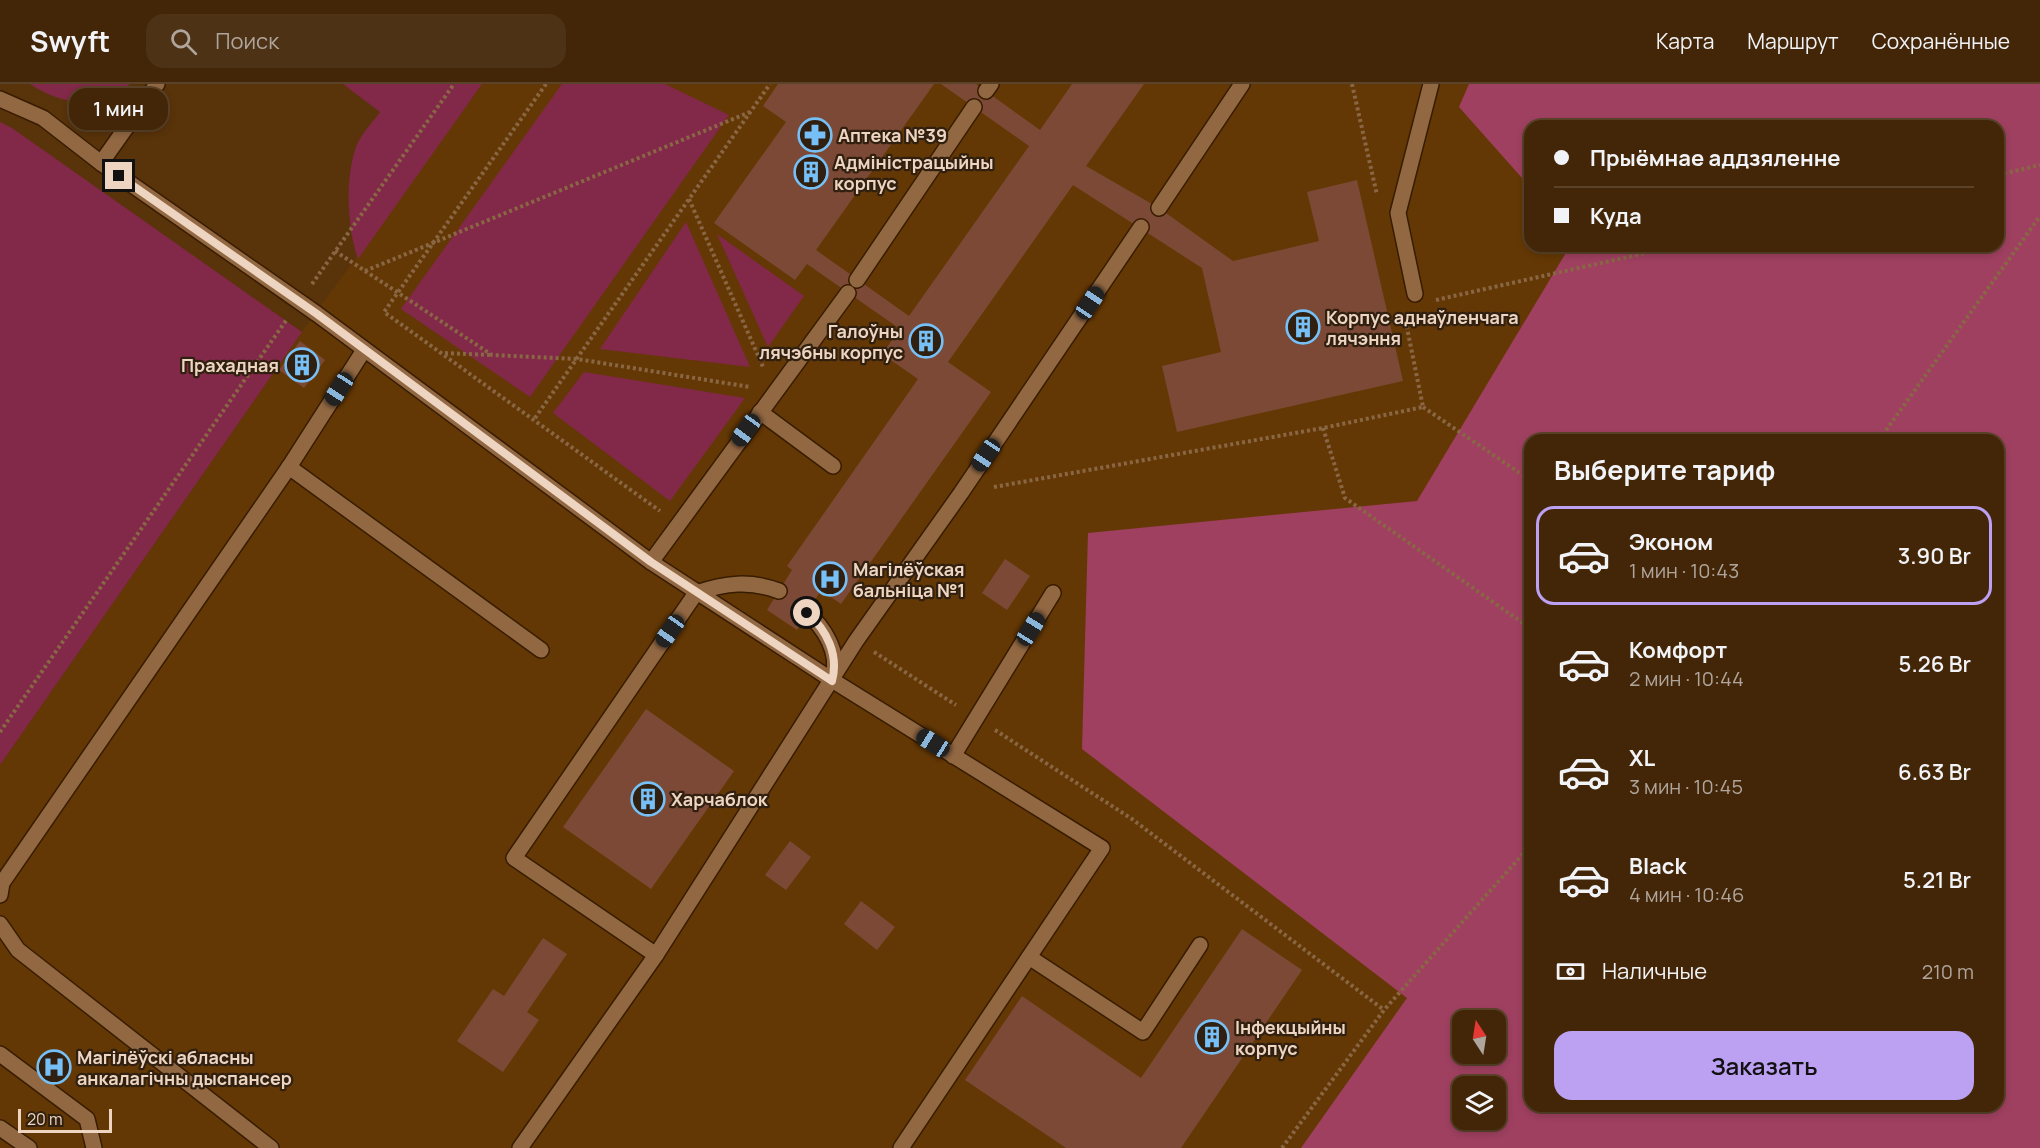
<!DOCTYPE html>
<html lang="ru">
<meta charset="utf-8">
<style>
body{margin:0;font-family:Manrope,sans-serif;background:#4d3216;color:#f1f3f6;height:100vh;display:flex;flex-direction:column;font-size:22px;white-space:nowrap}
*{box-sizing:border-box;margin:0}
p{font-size:20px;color:#afa59c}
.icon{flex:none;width:33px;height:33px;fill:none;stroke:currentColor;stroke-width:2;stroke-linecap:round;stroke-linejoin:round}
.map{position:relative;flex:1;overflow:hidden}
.details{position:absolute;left:1524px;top:350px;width:480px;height:678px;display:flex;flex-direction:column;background:#432608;border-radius:18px;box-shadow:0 3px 9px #0003,0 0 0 2px #5b4329}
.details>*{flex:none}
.guide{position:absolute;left:1524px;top:36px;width:480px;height:132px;border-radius:18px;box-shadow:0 3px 9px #0003,0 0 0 2px #5b4329;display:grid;align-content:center;height:132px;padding:0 30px;background:#432608}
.needle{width:39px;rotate:348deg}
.buttons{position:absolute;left:1452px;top:926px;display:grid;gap:12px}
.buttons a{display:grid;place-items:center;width:54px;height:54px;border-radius:12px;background:#432608;box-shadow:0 3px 9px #0003,0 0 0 2px #5b4329;font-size:30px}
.scale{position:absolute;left:18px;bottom:15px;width:94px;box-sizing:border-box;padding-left:6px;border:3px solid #edd5c1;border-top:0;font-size:16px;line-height:21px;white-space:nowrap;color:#edd5c1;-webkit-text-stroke:4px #312010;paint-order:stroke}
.end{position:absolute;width:27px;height:27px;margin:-14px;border:8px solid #edd5c1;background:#111;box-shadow:0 0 0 3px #111}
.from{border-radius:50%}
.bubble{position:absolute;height:42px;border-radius:18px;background:#432608;box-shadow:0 3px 9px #0003,0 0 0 2px #5b4329;font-size:20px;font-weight:600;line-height:42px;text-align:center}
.car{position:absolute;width:18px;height:36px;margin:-18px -9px;border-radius:8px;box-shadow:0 0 4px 2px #0007;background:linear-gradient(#222 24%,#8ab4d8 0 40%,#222 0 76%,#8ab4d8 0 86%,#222 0)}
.guide b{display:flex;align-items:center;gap:21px;height:57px;font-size:22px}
.guide b+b{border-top:2px solid #5b4329}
.guide i{width:15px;height:15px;background:#f1f3f6}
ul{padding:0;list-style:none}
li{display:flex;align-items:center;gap:18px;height:99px;margin:0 12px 9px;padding:0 18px;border:3px solid transparent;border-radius:18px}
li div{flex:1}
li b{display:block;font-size:22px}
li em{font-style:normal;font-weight:600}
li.active{border-color:#bca0f2}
li>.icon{width:54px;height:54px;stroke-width:1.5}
h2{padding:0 30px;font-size:27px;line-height:72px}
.pay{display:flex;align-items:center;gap:15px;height:66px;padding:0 30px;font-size:22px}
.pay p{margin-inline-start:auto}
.primary-button{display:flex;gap:12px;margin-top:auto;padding:12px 30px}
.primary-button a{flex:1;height:69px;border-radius:18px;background:#bca0f2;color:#111;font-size:24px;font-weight:600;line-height:69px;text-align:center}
header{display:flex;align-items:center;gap:36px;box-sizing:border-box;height:84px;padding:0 30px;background:#432608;border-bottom:2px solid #5b4329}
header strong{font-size:28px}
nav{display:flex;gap:33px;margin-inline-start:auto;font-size:21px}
.search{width:420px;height:54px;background:#4d3216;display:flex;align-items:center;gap:15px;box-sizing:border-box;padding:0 21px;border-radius:18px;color:#afa59c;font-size:22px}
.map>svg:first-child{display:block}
</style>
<header>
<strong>Swyft</strong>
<div class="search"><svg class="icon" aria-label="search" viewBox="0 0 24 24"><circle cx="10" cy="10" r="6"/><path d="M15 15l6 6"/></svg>Поиск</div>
<nav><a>Карта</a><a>Маршрут</a><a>Сохранённые</a></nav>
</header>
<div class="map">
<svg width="2040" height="1064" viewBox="0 0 2040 1064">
<rect width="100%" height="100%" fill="#59330a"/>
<path fill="#643805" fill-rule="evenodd" d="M482,0H2040L1998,356H1530V1022L1712,1064H0V681L302,248ZM1530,42H1998V162H1530ZM1462,936H1496V969H1462ZM1462,1002H1496V1035H1462Z"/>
<g fill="#822848">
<path d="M30,0H130C97,25 63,22 30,0Z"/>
<path d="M343,0H482L358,175C347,144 345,94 356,63C360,51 373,38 380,28Z"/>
<polygon points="562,0 665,0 729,31 530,313 401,225"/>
<polygon points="0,38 12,44 302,248 0,681"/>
<polygon points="686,138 750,283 600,265"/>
<polygon points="717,150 804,212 768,263"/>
<polygon points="584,288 745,314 670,417 553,329"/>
</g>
<path fill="#9f4060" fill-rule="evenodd" d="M1469,0H2040V1064H1301L1407,914L1082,665L1088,449L1417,417L1570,162H1998V42H1530V103L1459,23ZM1530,356H1998V1022H1530ZM1462,936H1496V969H1462ZM1462,1002H1496V1035H1462Z"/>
<g fill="#7b4935">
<polygon points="778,0 934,0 816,166 909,232 1029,62 941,0 976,0 1040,46 1072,0 1144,0 1086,82 1159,124 1233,177 1319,157 1307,108 1357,96 1403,297 1177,348 1162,282 1221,268 1202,184 1073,101 948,278 991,308 841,520 821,506 797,546 767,526 792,486 787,482 918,295 882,270 900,245 807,180 795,196 714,139 786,38 763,22"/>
<polygon points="300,257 325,276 304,304 279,286"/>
<polygon points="1005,475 1030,492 1007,526 982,509"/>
<polygon points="646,625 734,687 651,805 563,743"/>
<polygon points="790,757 811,773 786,806 765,791"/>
<polygon points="861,817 895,843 877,866 844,840"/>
<polygon points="1242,845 1302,886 1181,1064 1066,1064 965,996 1022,912 1141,994"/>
<polygon points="543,854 567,870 527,928 539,936 503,988 457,957 493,905 504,912"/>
</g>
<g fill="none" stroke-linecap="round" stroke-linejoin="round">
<g stroke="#381c00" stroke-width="18">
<g id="lane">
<polyline points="986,7 991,0"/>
<polyline points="101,79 317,230 651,478 832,596 1102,764 901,1064"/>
<polyline points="1159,124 1242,0"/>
<polyline points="857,196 974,23"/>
<polyline points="1415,210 1398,129 1431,0"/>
<polyline points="760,328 833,382"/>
<polyline points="289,383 541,566"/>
<polyline points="651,478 848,209"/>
<path d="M807,529C824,543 840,569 833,592"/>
<polyline points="953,672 1053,509"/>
<polyline points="0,811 2,799 289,383 364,266"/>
<polyline points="0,840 18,866 271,1064"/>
<path d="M656,871L514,774L696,509C725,499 750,496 779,507"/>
<polyline points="1029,873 1143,948 1200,861"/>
<polyline points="0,970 87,1035 94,1064"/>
<polyline points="0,1044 29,1064"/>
<polyline points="520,1064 656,871 856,557 961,409 1141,143"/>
</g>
</g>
<g stroke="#381c00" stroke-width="18">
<polyline id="secondary" points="0,15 43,34 101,79 157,0"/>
</g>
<g stroke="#896745" stroke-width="4" stroke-dasharray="3 3" stroke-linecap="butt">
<polyline points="546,0 384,228 660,427"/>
<polyline points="1352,0 1377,111"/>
<polyline points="1998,91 2040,81"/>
<polyline points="689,115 764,285"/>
<polyline points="335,167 492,271 577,275 750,303"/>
<polyline points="365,187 750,28"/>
<polyline points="312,200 454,0"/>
<polyline points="1436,216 1677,162"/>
<polyline points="445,269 492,271"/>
<polyline points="1423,323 1530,396"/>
<polyline points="535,334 770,0"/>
<polyline points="1323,344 1345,414 1530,544"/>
<polyline points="1879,356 2040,132"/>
<polyline points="994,403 1323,344 1423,323 1404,229"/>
<polyline points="874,568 956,621"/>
<polyline points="995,646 1132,735 1384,926"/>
<polyline points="0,648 287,235"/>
<polyline points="1282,1064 1384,926 1530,762"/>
</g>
<use href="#lane" stroke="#926843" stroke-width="15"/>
<use href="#secondary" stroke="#926843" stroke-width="15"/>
</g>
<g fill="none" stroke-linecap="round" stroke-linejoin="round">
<path stroke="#edd5c1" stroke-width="8" d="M119,92L317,230L651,478L832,597C839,571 827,546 807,529"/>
</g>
<defs>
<g id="pharmacy-ring" transform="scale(1.725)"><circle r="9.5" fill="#312010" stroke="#76c0f7" stroke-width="1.5"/><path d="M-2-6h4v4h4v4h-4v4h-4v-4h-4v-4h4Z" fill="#76c0f7"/></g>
<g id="building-ring" transform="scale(1.725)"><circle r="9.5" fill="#312010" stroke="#76c0f7" stroke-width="1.5"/><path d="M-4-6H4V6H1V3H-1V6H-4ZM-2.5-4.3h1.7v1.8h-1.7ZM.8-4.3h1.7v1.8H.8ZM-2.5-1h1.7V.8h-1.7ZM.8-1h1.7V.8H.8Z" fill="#76c0f7"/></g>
<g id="hospital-ring" transform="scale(1.725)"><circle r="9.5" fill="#312010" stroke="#76c0f7" stroke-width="1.5"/><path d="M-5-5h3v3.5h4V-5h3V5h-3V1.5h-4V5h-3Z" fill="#76c0f7"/></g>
</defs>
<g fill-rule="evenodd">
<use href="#pharmacy-ring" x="815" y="51"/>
<use href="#building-ring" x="811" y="88"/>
<use href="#building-ring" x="1303" y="243"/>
<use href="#building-ring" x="926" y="257"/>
<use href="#building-ring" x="302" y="281"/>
<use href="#hospital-ring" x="830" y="495"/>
<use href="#building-ring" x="648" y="715"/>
<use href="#building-ring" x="1212" y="953"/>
<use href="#hospital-ring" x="54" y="983"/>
</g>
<g text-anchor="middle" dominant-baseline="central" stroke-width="4.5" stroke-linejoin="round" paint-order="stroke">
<g font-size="18" font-weight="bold" fill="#edd5c1" stroke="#312010" text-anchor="start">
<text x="838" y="51">Аптека №39</text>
<text x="834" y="78">Адміністрацыйны<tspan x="834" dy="21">корпус</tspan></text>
<text x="1326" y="233">Корпус аднаўленчага<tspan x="1326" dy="21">лячэння</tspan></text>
<text x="903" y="247" text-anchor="end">Галоўны<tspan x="903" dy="21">лячэбны корпус</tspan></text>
<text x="279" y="281" text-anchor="end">Прахадная</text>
<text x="853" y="485">Магілёўская<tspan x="853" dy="21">бальніца №1</tspan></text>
<text x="671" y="715">Харчаблок</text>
<text x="1235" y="943">Інфекцыйны<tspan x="1235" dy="21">корпус</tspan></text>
<text x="77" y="973">Магілёўскі абласны<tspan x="77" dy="21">анкалагічны дыспансер</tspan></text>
</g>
</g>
</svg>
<div class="buttons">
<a><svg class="needle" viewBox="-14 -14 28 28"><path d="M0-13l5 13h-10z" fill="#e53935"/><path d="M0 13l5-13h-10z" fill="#afa59c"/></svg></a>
<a><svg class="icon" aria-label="layers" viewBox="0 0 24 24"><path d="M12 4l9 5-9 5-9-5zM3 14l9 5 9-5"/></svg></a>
</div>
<div class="scale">20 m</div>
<i class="end from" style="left:807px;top:529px"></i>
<i class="end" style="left:119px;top:92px"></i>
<div class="bubble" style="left:69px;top:4px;width:99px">1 мин</div>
<i class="car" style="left:1090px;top:219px;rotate:34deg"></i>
<i class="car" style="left:339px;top:305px;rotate:213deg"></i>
<i class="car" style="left:746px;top:346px;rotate:216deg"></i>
<i class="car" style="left:986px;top:371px;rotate:214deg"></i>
<i class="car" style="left:1031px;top:545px;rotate:32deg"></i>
<i class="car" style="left:670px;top:547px;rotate:215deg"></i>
<i class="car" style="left:933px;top:659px;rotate:302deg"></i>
<div class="guide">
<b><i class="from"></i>Прыёмнае аддзяленне</b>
<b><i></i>Куда</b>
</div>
<section class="details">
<h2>Выберите тариф</h2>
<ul>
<li class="active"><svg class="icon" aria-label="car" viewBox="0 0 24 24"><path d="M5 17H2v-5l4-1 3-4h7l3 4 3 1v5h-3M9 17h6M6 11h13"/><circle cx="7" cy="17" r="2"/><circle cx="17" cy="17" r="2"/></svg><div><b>Эконом</b><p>1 мин · 10:43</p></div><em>3.90 Br</em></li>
<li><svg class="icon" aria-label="car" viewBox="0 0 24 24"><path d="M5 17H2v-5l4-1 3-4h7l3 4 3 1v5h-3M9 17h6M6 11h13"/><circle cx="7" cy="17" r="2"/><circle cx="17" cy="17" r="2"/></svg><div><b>Комфорт</b><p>2 мин · 10:44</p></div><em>5.26 Br</em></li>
<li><svg class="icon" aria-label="car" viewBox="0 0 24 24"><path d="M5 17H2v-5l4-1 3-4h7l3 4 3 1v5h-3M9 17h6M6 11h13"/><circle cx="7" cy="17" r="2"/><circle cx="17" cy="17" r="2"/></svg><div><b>XL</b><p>3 мин · 10:45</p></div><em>6.63 Br</em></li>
<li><svg class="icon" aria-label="car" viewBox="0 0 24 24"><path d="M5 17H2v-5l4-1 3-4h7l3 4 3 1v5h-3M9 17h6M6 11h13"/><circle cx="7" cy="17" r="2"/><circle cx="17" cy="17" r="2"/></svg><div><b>Black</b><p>4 мин · 10:46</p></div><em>5.21 Br</em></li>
</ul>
<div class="pay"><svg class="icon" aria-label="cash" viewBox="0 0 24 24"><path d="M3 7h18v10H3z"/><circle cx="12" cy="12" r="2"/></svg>Наличные<p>210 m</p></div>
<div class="primary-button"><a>Заказать</a></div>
</section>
</div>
